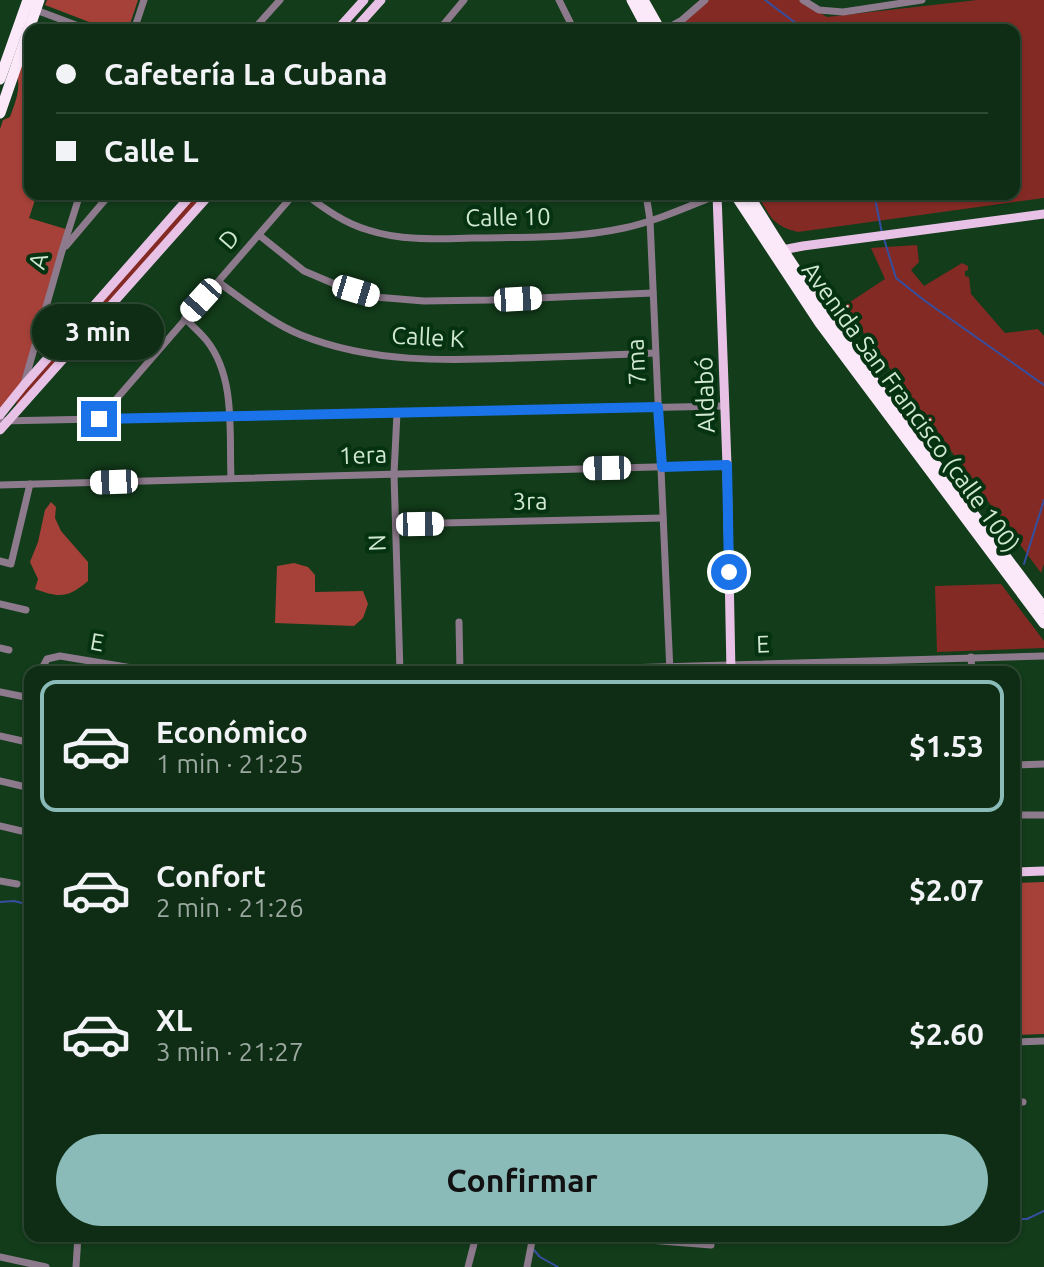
<!DOCTYPE html>
<html lang="es">
<meta charset="utf-8">
<style>
body{margin:0;font-family:Ubuntu,sans-serif;background:#17351d;color:#f1f3f6;height:100vh;display:flex;flex-direction:column;font-size:30px;white-space:nowrap}
*{box-sizing:border-box;margin:0}
p{font-size:26px;color:#9ba8a0}
.icon{flex:none;width:44px;height:44px;fill:none;stroke:currentColor;stroke-width:2;stroke-linecap:round;stroke-linejoin:round}
.map{position:relative;flex:1;overflow:hidden}
.panel{position:absolute;left:24px;top:666px;width:996px;height:576px;display:flex;flex-direction:column;background:#0e2d14;border-radius:16px;box-shadow:0 2px 6px #0004,0 0 0 2px #2e4934}
.panel>*{flex:none}
.banner{position:absolute;left:24px;top:24px;width:996px;height:176px;border-radius:16px;box-shadow:0 2px 6px #0004,0 0 0 2px #2e4934;display:grid;align-content:center;height:176px;padding:0 32px;background:#0e2d14}
.end{position:absolute;width:36px;height:36px;margin:-18px;border:10px solid #1a73e8;background:#fff;box-shadow:0 0 0 4px #fff}
.from{border-radius:50%}
.bubble{position:absolute;height:56px;border-radius:28px;background:#0e2d14;box-shadow:0 2px 6px #0004,0 0 0 2px #2e4934;font-size:26px;font-weight:700;line-height:56px;text-align:center}
.car{position:absolute;width:24px;height:48px;margin:-24px -12px;border-radius:10px;box-shadow:0 0 6px 2px #0007;background:linear-gradient(#fff 24%,#345 0 40%,#fff 0 76%,#345 0 86%,#fff 0)}
.banner b{display:flex;align-items:center;gap:28px;height:76px;font-size:30px}
.banner b+b{border-top:2px solid #2e4934}
.banner i{width:20px;height:20px;background:#f1f3f6}
ul{padding:14px 0 0;list-style:none}
li{display:flex;align-items:center;gap:24px;height:132px;margin:0 16px 12px;padding:0 16px;border:4px solid transparent;border-radius:16px}
li div{flex:1}
li b{display:block;font-size:30px}
li em{font-style:normal;font-weight:700}
li.active{border-color:#8bbbb9}
li>.icon{width:72px;height:72px;stroke-width:1.5}
.action{display:flex;gap:16px;margin-top:auto;padding:16px 32px}
.action a{flex:1;height:92px;border-radius:48px;background:#8bbbb9;color:#111;font-size:32px;font-weight:700;line-height:92px;text-align:center}
.map>svg:first-child{display:block}
</style>
<div class="map">
<svg width="1044" height="1267" viewBox="0 0 1044 1267">
<rect width="100%" height="100%" fill="#123c1a"/>
<g fill="#842a24">
<path d="M709,0H799L827,17L977,0H1044V198L798,232C771,225 771,217 757,194H1014V30H673Z"/>
<polygon points="196,194 206,194 15,410 18,397"/>
<polygon points="917,245 919,262 911,270 924,286 962,263 968,266 968,270 965,271 965,276 969,277 971,294 1005,333 1038,329 1044,336 1044,564 1041,573 844,306 885,279 871,248"/>
<polygon points="1001,584 1044,641 1044,648 937,652 935,586"/>
</g>
<g fill="#a54139">
<polygon points="47,0 138,0 128,30 110,30 45,5"/>
<path d="M24,59H30V194H37L29,218L69,230L24,385L0,415V129L3,120L10,117C15,103 21,90 17,75Z"/>
<path d="M51,502L56,507L55,518L61,531L88,562V581C68,598 59,598 35,589L38,579L30,562L38,542L45,510Z"/>
<polygon points="294,563 308,567 315,575 315,592 363,591 368,604 363,618 354,626 275,623 277,566"/>
<polygon points="1044,882 1044,1034 1014,1035 1014,883"/>
</g>
<g fill="none" stroke-linecap="round" stroke-linejoin="round">
<g stroke="#354fa0" stroke-width="2">
<polyline points="765,0 805,30"/>
<polyline points="874,194 882,233"/>
<polyline points="884,239 896,278 925,301 1044,385"/>
<polyline points="1024,564 1044,500"/>
<polyline points="0,902 14,901 30,905"/>
<polyline points="1014,1219 1027,1219 1044,1211"/>
<polyline points="523,1236 529,1244"/>
<polyline points="533,1249 540,1257 558,1267"/>
</g>
<g stroke="#8d7a8c" stroke-width="7">
<polyline points="559,0 574,30"/>
<polyline points="803,0 819,10 843,12 922,0"/>
<polyline points="36,10 89,30"/>
<polyline points="134,30 144,0"/>
<polyline points="253,30 280,0"/>
<polyline points="439,30 464,0"/>
<polyline points="664,30 682,20 705,0"/>
<path d="M305,194C325,209 344,223 368,230C401,241 438,239 472,238C523,237 574,239 624,228C656,221 687,207 717,195"/>
<polyline points="646,194 650,220 670,672"/>
<polyline points="259,235 304,271 337,285 375,297 424,301 490,300 653,293"/>
<polyline points="66,246 110,194"/>
<path d="M218,282C244,300 271,323 301,335C371,363 446,361 519,358C564,357 610,355 655,353"/>
<path d="M185,318C192,326 201,333 207,341C236,378 229,433 231,478"/>
<polyline points="24,384 62,251 80,194"/>
<polyline points="397,413 394,474 400,672"/>
<polyline points="99,419 294,194"/>
<polyline points="0,421 725,406"/>
<polyline points="0,485 727,465"/>
<polyline points="397,524 663,518"/>
<polyline points="0,561 11,564 30,484"/>
<polyline points="0,604 26,610"/>
<polyline points="459,622 460,672"/>
<polyline points="0,648 9,650"/>
<polyline points="971,657 972,672"/>
<polyline points="40,672 47,659 60,656 156,672"/>
<polyline points="483,672 1044,656"/>
<polyline points="0,692 30,698"/>
<polyline points="0,736 27,742 30,724"/>
<polyline points="1014,765 1044,764"/>
<polyline points="0,781 30,788"/>
<polyline points="1014,815 1044,815"/>
<polyline points="0,826 30,833"/>
<polyline points="0,881 17,884"/>
<polyline points="1014,1042 1044,1041"/>
<polyline points="1014,1102 1023,1102"/>
<polyline points="619,1236 636,1239 711,1245"/>
<polyline points="0,1257 46,1267"/>
<polyline points="76,1267 78,1236"/>
<polyline points="468,1267 476,1236"/>
<polyline points="527,1267 533,1236"/>
</g>
<g stroke="#e8c2e6" stroke-width="9">
<polyline points="337,30 364,0"/>
<polyline points="354,30 381,0"/>
<polyline points="717,194 727,465 731,672"/>
<polyline points="782,250 803,246 1044,214"/>
<polyline points="0,415 24,385 192,194"/>
<polyline points="0,430 210,194"/>
<polyline points="1014,872 1044,871"/>
</g>
<g stroke="#fbe9fa" stroke-width="11">
<polyline points="632,0 648,30"/>
<polyline points="643,0 660,30"/>
<polyline points="0,79 28,0"/>
<polyline points="0,113 39,0"/>
<polyline points="735,194 820,323 1044,623"/>
<path d="M748,194C835,340 943,472 1044,608"/>
</g>
</g>
<g fill="none" stroke-linecap="round" stroke-linejoin="round">
<polyline stroke="#1a73e8" stroke-width="10" points="99,419 658,407 662,467 727,465 729,572"/>
</g>
<g text-anchor="middle" dominant-baseline="central" stroke-width="8" stroke-linejoin="round" paint-order="stroke">
<g font-size="24" fill="#d1e8d3" stroke="#053210">
<text transform="translate(508 217) rotate(-1)">Calle 10</text>
<text transform="translate(229 239) rotate(-49)">D</text>
<text transform="translate(38 261) rotate(-74)">A</text>
<text transform="translate(428 337) rotate(3)">Calle K</text>
<text transform="translate(636 362) rotate(-93)">7ma</text>
<text transform="translate(705 395) rotate(-92)">Aldabó</text>
<text transform="translate(911 407) rotate(54)">Avenida San Francisco (calle 100)</text>
<text transform="translate(363 455) rotate(-2)">1era</text>
<text transform="translate(530 501) rotate(-1)">3ra</text>
<text transform="translate(377 543) rotate(-92)">N</text>
<text transform="translate(97 642) rotate(10)">E</text>
<text transform="translate(763 644) rotate(-2)">E</text>
</g>
</g>
</svg>
<i class="end from" style="left:729px;top:572px"></i>
<i class="end" style="left:99px;top:419px"></i>
<div class="bubble" style="left:32px;top:304px;width:132px">3 min</div>
<i class="car" style="left:356px;top:291px;rotate:107deg"></i>
<i class="car" style="left:518px;top:299px;rotate:87deg"></i>
<i class="car" style="left:201px;top:300px;rotate:222deg"></i>
<i class="car" style="left:607px;top:468px;rotate:269deg"></i>
<i class="car" style="left:114px;top:482px;rotate:268deg"></i>
<i class="car" style="left:420px;top:524px;rotate:89deg"></i>
<div class="banner">
<b><i class="from"></i>Cafetería La Cubana</b>
<b><i></i>Calle L</b>
</div>
<section class="panel">
<ul>
<li class="active"><svg class="icon" aria-label="car" viewBox="0 0 24 24"><path d="M5 17H2v-5l4-1 3-4h7l3 4 3 1v5h-3M9 17h6M6 11h13"/><circle cx="7" cy="17" r="2"/><circle cx="17" cy="17" r="2"/></svg><div><b>Económico</b><p>1 min · 21:25</p></div><em>$1.53</em></li>
<li><svg class="icon" aria-label="car" viewBox="0 0 24 24"><path d="M5 17H2v-5l4-1 3-4h7l3 4 3 1v5h-3M9 17h6M6 11h13"/><circle cx="7" cy="17" r="2"/><circle cx="17" cy="17" r="2"/></svg><div><b>Confort</b><p>2 min · 21:26</p></div><em>$2.07</em></li>
<li><svg class="icon" aria-label="car" viewBox="0 0 24 24"><path d="M5 17H2v-5l4-1 3-4h7l3 4 3 1v5h-3M9 17h6M6 11h13"/><circle cx="7" cy="17" r="2"/><circle cx="17" cy="17" r="2"/></svg><div><b>XL</b><p>3 min · 21:27</p></div><em>$2.60</em></li>
</ul>
<div class="action"><a>Confirmar</a></div>
</section>
</div>
